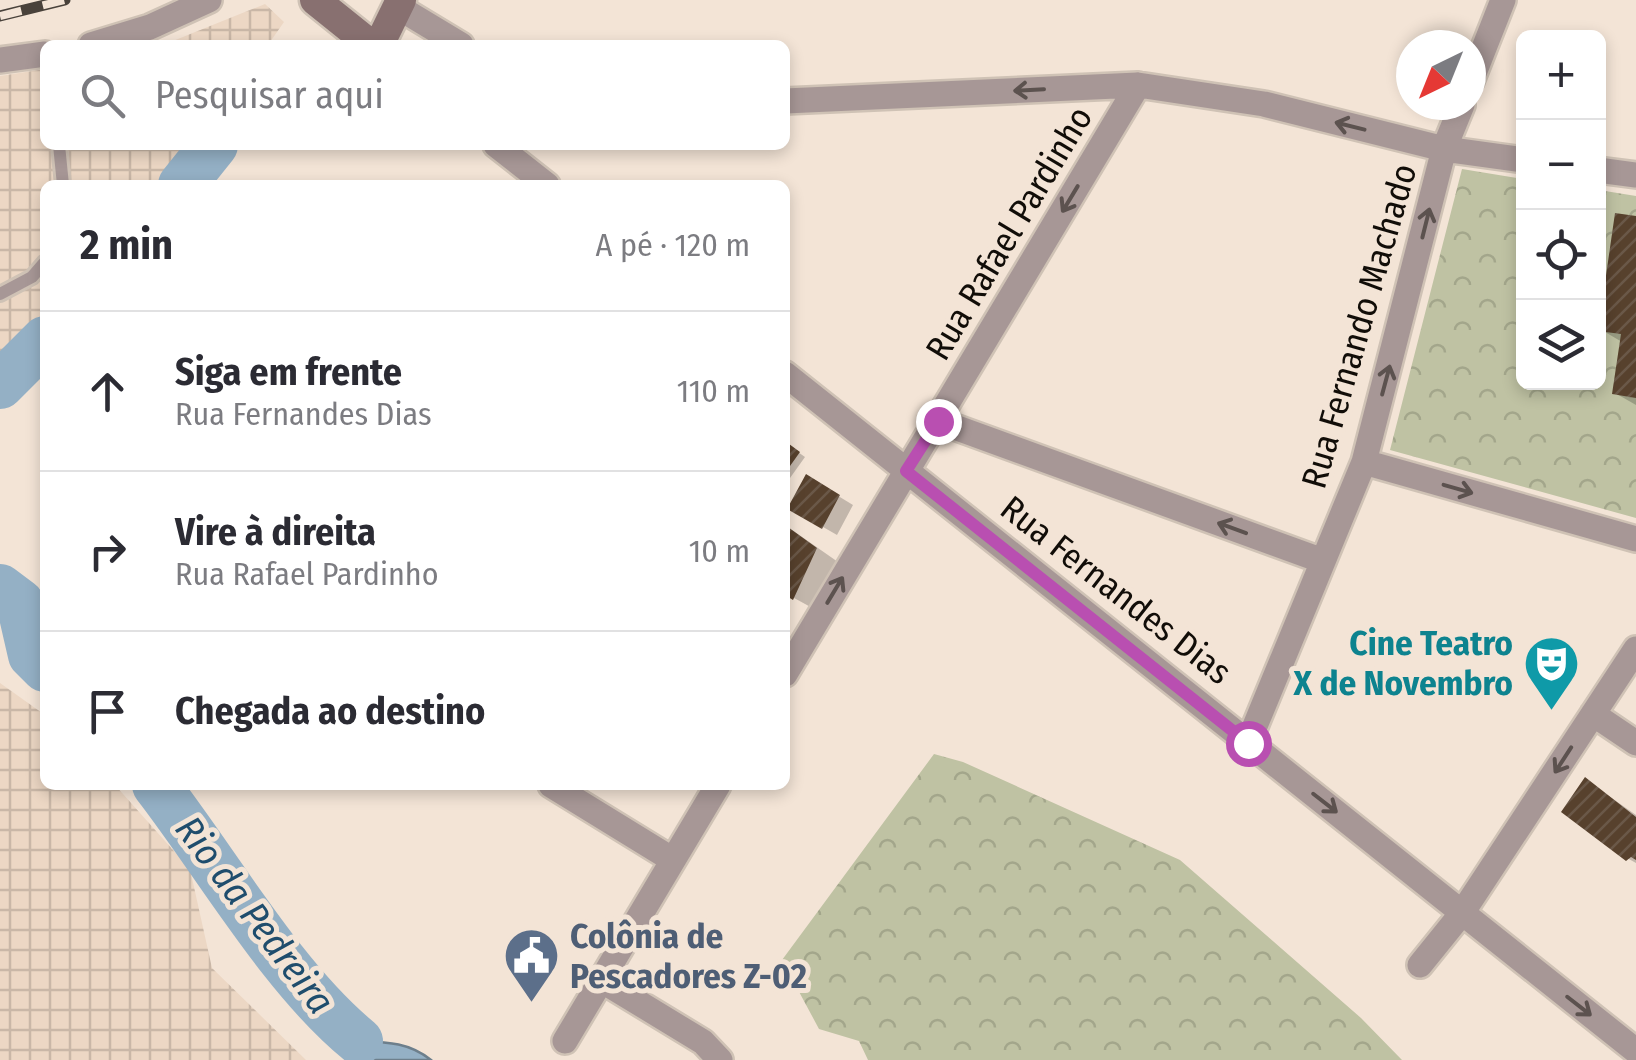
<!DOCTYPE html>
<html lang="pt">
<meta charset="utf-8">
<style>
:root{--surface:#fff;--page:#f2f2f3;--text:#2b2b33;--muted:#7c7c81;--line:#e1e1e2}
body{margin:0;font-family:"Fira Sans Condensed",sans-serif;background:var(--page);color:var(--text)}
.controls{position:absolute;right:30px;top:30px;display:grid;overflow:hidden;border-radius:15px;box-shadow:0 5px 15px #0003}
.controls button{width:90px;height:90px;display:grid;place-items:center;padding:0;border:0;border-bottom:2px solid var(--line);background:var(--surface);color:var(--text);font:50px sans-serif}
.compass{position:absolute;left:1396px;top:30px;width:90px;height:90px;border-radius:50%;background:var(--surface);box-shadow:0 5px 15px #0003;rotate:223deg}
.stop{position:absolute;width:30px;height:30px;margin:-22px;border:8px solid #b94fb1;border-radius:50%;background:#fff}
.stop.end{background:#b94fb1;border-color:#fff;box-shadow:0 2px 10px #0008}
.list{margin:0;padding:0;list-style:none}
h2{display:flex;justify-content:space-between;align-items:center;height:130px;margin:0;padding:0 40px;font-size:42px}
h2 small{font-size:32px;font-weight:400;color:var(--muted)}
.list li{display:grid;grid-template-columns:65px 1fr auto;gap:30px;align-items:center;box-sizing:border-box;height:160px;padding:0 40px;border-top:2px solid var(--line)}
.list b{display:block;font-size:38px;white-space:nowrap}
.list p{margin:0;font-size:32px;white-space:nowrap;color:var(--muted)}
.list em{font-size:32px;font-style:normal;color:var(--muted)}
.icon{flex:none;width:55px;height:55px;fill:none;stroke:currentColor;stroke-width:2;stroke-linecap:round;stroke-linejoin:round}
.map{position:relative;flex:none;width:1636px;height:1060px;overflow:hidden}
.search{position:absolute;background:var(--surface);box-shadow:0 5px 15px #0003;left:40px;top:40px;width:750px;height:110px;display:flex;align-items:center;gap:25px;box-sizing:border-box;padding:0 35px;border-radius:15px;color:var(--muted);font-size:38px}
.panel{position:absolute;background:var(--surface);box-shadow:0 5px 15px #0003;left:40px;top:180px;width:750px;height:610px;border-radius:15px}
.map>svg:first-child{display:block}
.industrial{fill:url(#industrial-grid)}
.park{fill:url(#park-crowns)}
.water{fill:#94b0c5;stroke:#6d7f8c;stroke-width:2.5}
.shadow{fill:#0003}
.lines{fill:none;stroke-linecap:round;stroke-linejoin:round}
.river{stroke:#94b0c5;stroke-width:48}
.building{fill:url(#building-hatch)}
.lane-casing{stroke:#cfc2b5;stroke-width:18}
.street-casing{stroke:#cfc2b5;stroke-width:30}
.secondary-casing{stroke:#cfc2b5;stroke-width:35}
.lane{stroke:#a79796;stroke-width:12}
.street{stroke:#a79796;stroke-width:25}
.secondary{stroke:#887070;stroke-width:30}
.rail-casing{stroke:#49423b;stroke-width:11}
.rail{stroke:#f3e4d6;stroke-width:8;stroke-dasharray:22;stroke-linecap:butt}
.oneway{stroke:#5c524f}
.route{stroke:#b94fb1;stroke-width:12}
.labels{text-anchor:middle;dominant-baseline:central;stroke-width:10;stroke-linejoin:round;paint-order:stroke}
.street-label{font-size:35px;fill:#110d08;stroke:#f3e4d6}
.culture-label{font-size:35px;font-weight:bold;fill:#0d838f;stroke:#f3e4d6;text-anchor:end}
.service-label{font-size:35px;font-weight:bold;fill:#4e5e75;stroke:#f3e4d6;text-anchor:start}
.water-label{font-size:38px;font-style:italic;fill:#1f4d6d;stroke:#f3e4d6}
</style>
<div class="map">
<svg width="1636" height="1060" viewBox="0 0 1636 1060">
<defs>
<pattern id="industrial-grid" width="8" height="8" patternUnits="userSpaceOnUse" patternTransform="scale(2.5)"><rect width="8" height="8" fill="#ecd7c4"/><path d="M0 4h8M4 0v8" fill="none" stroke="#c9b7a7"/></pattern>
<pattern id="park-crowns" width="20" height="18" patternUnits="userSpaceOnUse" patternTransform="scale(2.5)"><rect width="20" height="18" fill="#bfc2a3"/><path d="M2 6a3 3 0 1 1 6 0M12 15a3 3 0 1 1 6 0" fill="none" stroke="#a3a68b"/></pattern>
<pattern id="building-hatch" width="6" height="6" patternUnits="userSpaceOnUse" patternTransform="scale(2.5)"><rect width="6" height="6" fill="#57412d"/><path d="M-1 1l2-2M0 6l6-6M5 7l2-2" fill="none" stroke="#6a5848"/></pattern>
</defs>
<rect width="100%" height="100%" fill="#f3e4d6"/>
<!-- industrial -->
<path class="industrial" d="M265,4L284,22L268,45H163Z
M45,69V145H198L168,185H45V312L0,356V76Z
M0,683L45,715V785H115L190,869L212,968L306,1060H0Z"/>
<!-- park -->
<path class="park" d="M1462,169L1523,179L1524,382H1598L1599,190L1636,196V518L1390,450Z
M934,754L963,762L1180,860L1361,1018L1402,1060H868L859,1041L819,1029L782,960Z"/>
<!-- water -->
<path class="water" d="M359,1041C386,1042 409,1042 431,1060H354L352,1052Z"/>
<!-- shadow -->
<path class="shadow" d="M1636,219V405L1615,393L1622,342L1600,329Z
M785,443L805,457L785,485Z
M807,477L853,505L837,535L790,508Z
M785,525L838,562L816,610L785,593Z
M1586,780L1636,815V863L1627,858Z"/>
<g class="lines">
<!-- river -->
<path class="river" d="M182,185L214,145
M0,385L45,340
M0,588L20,603L32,655L45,668
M156,785C218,865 282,978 359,1041"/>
</g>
<!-- building -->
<path class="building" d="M1615,213L1636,216V398L1612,394L1621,334L1598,331Z
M785,441L800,452L785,473Z
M806,474L840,495L822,529L787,509Z
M785,525L817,548L793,600L785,595Z
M1585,777L1636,817V860L1631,857L1626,861L1561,812Z"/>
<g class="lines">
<defs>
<path id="lane" d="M59,145L63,185
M0,294L32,277L45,262"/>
<path id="street" d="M398,7L461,45
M91,45L150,27L209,0
M0,60L45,54
M1471,81L1503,0
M785,101L1138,85L1264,104L1444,149L1524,160
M496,145L547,185
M1598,170L1636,175
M785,374L1636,1051
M938,421L1323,561
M1364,462L1636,539
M785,674L1138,85
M1593,714L1636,743
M1248,743L1364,462L1444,149L1462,105
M551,785L673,860
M1420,965L1462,913L1636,649
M601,980L703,1042L720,1060
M565,1041L718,785"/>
<path id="secondary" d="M315,0L371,45
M379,45L401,0"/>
</defs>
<!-- lane casing -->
<use href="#lane" class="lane-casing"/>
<!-- street casing -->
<use href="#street" class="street-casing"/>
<!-- secondary casing -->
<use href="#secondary" class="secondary-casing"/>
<!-- lane -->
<use href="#lane" class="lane"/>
<!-- street -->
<use href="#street" class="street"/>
<!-- secondary -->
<use href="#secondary" class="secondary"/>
<defs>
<path id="rail" d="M0,16L65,0"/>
</defs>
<!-- rail casing -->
<use href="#rail" class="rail-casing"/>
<!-- rail -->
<use href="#rail" class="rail"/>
</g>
<!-- one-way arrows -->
<defs><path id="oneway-shaft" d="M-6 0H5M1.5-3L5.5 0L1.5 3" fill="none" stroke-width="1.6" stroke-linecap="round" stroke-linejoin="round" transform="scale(2.5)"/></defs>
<g class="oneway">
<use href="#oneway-shaft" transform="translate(1029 90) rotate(177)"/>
<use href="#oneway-shaft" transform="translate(1350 126) rotate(-166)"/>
<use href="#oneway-shaft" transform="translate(1070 199) rotate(121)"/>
<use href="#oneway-shaft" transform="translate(1426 223) rotate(-76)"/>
<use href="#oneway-shaft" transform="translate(1386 380) rotate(-75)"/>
<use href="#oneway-shaft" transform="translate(1458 489) rotate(16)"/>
<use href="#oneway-shaft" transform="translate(1232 528) rotate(-160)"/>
<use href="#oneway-shaft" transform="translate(835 590) rotate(-59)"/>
<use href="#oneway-shaft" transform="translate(1563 760) rotate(123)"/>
<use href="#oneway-shaft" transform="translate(1325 803) rotate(38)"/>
<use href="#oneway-shaft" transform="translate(1579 1006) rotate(38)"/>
</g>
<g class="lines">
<!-- route -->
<path class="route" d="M938,421L906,471L1248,743"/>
</g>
<!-- icons -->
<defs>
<symbol id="theatre-pin" viewBox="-11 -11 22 30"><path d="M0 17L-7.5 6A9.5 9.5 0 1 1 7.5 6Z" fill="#0f9aa8" stroke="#f3e4d6"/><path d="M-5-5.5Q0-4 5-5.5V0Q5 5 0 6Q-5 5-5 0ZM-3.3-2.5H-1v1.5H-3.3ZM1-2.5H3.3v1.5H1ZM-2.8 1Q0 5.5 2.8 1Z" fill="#fff"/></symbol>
<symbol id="civic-pin" viewBox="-11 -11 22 30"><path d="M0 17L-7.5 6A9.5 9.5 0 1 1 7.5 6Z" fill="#5c6f8a" stroke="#f3e4d6"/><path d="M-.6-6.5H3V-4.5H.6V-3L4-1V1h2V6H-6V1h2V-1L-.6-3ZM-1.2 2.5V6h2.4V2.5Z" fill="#fff"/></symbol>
</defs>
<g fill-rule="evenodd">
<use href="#theatre-pin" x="1520" y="632" width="63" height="86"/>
<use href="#civic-pin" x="500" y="924" width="63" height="86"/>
</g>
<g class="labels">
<!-- street labels -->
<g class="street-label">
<text transform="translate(1009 233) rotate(-59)">Rua Rafael Pardinho</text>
<text transform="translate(1359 326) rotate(-74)">Rua Fernando Machado</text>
<text transform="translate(1116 590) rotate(38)">Rua Fernandes Dias</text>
</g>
<!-- culture labels -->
<g class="culture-label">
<text x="1513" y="643">Cine Teatro<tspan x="1513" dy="40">X de Novembro</tspan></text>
</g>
<!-- service labels -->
<g class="service-label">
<text x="570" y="936">Colônia de<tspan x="570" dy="40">Pescadores Z-02</tspan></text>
</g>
<!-- water labels -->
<g class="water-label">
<text transform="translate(255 915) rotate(53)">Rio da Pedreira</text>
</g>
</g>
</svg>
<div class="controls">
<button>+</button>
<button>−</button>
<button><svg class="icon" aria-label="locate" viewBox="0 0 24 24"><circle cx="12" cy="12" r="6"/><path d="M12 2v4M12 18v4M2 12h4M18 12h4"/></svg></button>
<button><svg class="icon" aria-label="layers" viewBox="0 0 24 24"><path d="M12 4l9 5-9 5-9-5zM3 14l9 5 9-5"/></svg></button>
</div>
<svg class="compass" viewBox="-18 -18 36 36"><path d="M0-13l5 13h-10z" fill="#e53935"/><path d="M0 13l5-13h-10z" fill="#7c7c81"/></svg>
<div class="stop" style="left:1248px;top:743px"></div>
<div class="stop end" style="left:938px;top:421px"></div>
<div class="search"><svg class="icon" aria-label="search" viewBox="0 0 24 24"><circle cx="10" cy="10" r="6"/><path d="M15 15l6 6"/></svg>Pesquisar aqui</div>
<section class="panel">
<h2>2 min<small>A pé · 120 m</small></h2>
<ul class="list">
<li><svg class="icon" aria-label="ahead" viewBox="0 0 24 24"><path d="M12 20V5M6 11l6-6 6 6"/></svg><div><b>Siga em frente</b><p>Rua Fernandes Dias</p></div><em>110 m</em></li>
<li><svg class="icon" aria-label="right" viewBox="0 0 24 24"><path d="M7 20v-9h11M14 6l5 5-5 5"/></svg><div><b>Vire à direita</b><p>Rua Rafael Pardinho</p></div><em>10 m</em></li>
<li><svg class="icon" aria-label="arrive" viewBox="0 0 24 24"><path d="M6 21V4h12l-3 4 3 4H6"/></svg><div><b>Chegada ao destino</b></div></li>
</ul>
</section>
</div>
